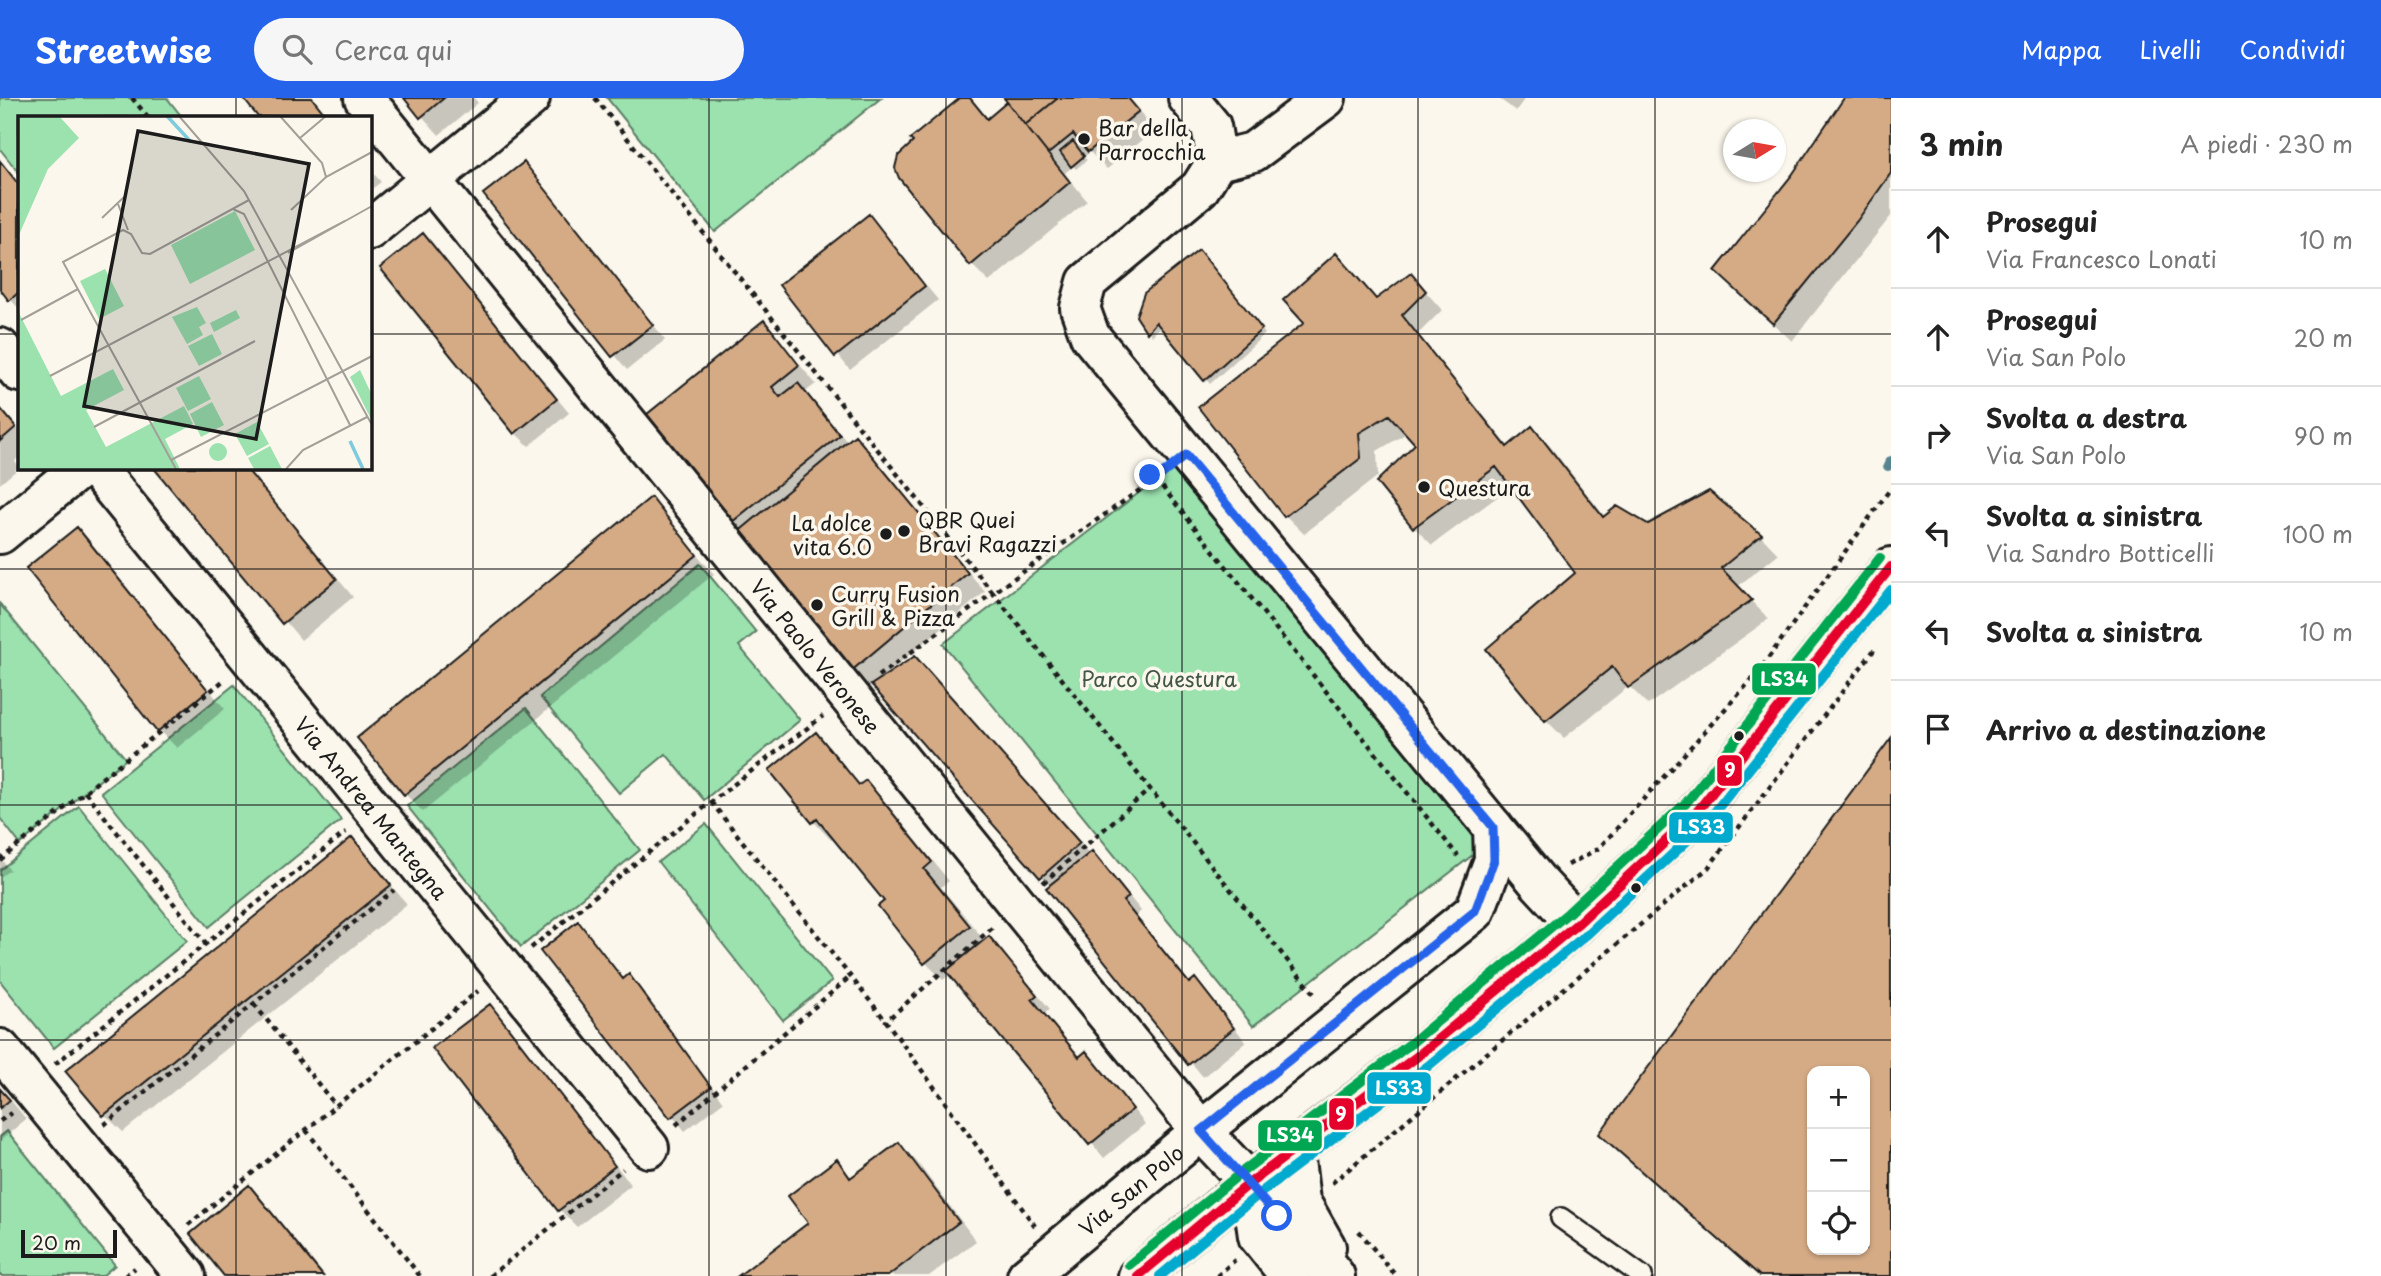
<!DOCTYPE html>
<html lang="it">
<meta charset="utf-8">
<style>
:root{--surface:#fff;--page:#f6f6f6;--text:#222;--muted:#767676;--line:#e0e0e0;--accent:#2563eb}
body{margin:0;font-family:"Playpen Sans",sans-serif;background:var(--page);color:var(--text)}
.controls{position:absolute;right:21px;bottom:21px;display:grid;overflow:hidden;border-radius:14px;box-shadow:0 2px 5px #0004}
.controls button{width:63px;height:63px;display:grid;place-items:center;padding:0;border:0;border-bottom:2px solid var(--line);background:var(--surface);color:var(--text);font:35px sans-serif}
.compass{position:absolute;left:1723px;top:21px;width:63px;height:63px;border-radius:50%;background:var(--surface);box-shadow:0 2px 5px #0004;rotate:79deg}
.scale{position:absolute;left:21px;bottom:18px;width:96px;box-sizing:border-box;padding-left:7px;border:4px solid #1c1c1c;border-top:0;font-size:19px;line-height:24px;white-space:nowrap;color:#1c1c1c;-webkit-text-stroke:5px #fbf7ec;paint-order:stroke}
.stop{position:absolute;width:21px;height:21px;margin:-16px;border:5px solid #2563eb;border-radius:50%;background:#fff}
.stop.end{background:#2563eb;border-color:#fff;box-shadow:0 2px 7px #0008}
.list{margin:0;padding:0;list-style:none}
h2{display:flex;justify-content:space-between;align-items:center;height:91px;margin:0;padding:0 28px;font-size:30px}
h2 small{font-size:23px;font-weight:400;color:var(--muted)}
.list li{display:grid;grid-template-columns:46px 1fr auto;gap:21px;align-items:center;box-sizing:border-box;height:98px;padding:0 28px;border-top:2px solid var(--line)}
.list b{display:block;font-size:26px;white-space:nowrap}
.list p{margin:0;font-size:23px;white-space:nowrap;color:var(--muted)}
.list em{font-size:23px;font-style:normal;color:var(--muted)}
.icon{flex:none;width:38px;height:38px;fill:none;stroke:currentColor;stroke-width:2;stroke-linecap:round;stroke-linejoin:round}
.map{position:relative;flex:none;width:1891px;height:1178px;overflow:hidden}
header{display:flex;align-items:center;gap:42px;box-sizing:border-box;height:98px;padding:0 35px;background:var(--accent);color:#fff}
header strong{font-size:33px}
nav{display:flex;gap:38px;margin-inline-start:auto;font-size:24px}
.search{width:490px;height:63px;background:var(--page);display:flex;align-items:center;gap:18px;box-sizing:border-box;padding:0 24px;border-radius:38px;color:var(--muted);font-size:26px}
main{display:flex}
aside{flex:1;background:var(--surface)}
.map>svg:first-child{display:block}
.green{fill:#9be2af;stroke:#5c7f66;stroke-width:2}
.shadow{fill:#0003;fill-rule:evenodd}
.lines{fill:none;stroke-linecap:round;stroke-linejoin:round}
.stream{stroke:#578590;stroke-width:10}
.building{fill:#d5ab86;stroke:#1c1c1c;stroke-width:2;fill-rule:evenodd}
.service-casing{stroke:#1c1c1c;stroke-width:24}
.minor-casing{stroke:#1c1c1c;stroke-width:44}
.tertiary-casing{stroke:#1c1c1c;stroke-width:44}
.secondary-casing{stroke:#1c1c1c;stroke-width:44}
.path{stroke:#1c1c1c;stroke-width:4.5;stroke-dasharray:5 5;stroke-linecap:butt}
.service{stroke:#fbf7ec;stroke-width:19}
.minor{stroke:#fbf7ec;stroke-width:38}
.tertiary{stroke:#fbf7ec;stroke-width:38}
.secondary{stroke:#fbf7ec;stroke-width:38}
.bus-1-casing{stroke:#fbf7ec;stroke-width:16}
.bus-2-casing{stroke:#fbf7ec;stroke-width:16}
.bus-3-casing{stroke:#fbf7ec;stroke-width:16}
.bus-1{stroke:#e4002b;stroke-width:10}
.bus-2{stroke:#00a9ce;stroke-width:10}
.bus-3{stroke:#00a651;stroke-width:10}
.route{stroke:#2563eb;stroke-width:9}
.grid{fill:none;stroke:#1c1c1c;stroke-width:2;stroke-opacity:0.55}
.poi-dot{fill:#1c1c1c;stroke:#fbf7ec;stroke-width:2.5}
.labels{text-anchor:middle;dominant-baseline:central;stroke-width:7;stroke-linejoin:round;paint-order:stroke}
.poi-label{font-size:21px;fill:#1c1c1c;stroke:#fbf7ec;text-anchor:start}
.street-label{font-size:21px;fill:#1c1c1c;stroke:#fbf7ec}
.park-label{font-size:21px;fill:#425748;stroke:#fbf7ec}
.inset-river{fill:none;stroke:#7fcbde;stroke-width:3.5}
.inset-road{fill:none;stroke:#a29f99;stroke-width:2}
.view{fill:#1c1c1c;fill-opacity:0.15;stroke:#1c1c1c;stroke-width:3.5}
.inset-edge{fill:none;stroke:#1c1c1c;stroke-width:3.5}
.line-badge{stroke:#fbf7ec;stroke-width:2.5}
.badge-label{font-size:19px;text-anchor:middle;font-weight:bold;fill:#fff}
</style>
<header>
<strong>Streetwise</strong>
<div class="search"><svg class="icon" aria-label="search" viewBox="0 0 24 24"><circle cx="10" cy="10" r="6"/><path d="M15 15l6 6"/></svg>Cerca qui</div>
<nav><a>Mappa</a><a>Livelli</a><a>Condividi</a></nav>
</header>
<main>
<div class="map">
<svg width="1891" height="1178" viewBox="0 0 1891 1178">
<rect width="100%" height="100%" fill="#fbf7ec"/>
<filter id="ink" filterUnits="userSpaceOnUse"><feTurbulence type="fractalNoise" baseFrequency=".0143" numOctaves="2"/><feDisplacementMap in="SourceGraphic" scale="14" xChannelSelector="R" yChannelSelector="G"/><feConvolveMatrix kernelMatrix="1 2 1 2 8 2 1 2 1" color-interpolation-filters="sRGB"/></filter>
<g filter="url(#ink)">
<!-- green -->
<path class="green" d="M0,0H167L182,19H19V75L0,51Z
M607,0H881L715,134Z
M1175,367L1483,749L1253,928L943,546Z
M700,466L756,534L739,548L800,622L704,702L666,656L619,695L540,599Z
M0,506L126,661L20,746L0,720Z
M234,587L341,722L209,829L101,694Z
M526,610L640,752L521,849L407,708Z
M79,708L187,843L54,950L0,883V772Z
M706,726L832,883L783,922L658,764Z
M7,1033L115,1167L102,1178H0V1039Z"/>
<!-- shadow -->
<path class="shadow" d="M245,0H313L329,19H261Z
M406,0H474L478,5L439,37Z
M963,0H968L989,21L1014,10L1006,0H1129L1155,32L1107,71L1090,54L1084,59L1087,62L1076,71L1073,68L1065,75L1087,103L989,184L971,166Z
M1498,0H1525L1516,13Z
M1844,0H1891V118L1792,243L1735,191L1794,78Z
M0,61L19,85V211L0,189Z
M524,66L665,242L627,272L486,96Z
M369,70L381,84L369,93Z
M869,118L938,202L850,272L781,187Z
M423,137L569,315L529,348L515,335Z
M1203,158L1265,236L1210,286L1161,227L1152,238L1138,218Z
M1411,177L1442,212L1418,236L1510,350L1532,330L1550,348L1605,419L1648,428L1761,438L1778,456L1737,489L1769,521L1648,607L1629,588L1564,640L1546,622L1577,475L1512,388L1432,447L1414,429L1417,346L1407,335L1377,353L1378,378L1304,436L1286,418L1200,309L1377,202Z
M763,224L816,286L805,294L848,345L855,340L872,358L985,494L885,577L929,574L1090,757L1092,755L1106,769L1141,813L1136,818L1191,886L1195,883L1208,896L1246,944L1203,979L1051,788L873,587L869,590L851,573L648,317Z
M0,312L19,332V359L15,363L20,369L0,386Z
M155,369H246L353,499L301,542Z
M650,402L714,476L423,714L405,696Z
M77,431L225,611L177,650L159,632Z
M815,636L861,688L866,684L884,702L949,783L941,789L985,843L989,840L1002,854L1050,911L1044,916L1080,960L1085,955L1099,969L1145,1026L1104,1060L951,876L943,882L925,864L886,804L834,740L831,742L814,724L771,672Z
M1891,643V1178H1758L1615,1049ZM1812,973H1865V1152H1812Z
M352,741L407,806L123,1034L105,1017Z
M0,760L10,772L0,779Z
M578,825L625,882L629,879L642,892L723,1004L685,1033L542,853Z
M489,908L507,926L631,1087L577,1129L559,1111Z
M0,989L26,1021L0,1043Z
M899,1046L917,1064L976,1143L929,1178H741L811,1125L836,1064L853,1080Z
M249,1090L267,1108L325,1178H226Z"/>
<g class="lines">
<!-- stream -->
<path class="stream" d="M1888,368L1891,363"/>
</g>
<!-- building -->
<path class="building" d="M243,0H312L327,19H258Z
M404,0H444L420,20Z
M960,0H970L987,21L1007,4L1070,84L970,168L899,80L895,70L898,58L913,44L910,41Z
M1004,0H1058L1025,27Z
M1058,0H1128L1139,13L1088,54L1073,36L1048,56L1025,27Z
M1844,0H1891V75L1857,123L1773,226L1715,173L1792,77Z
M1073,43L1084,58L1071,69L1060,54Z
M0,63L19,87V194L9,203L0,191Z
M524,64L653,227L612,259L483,96Z
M869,116L925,188L835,259L779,187Z
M423,135L557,301L514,336L380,170Z
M1199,152L1262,231L1204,283L1156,224L1147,235L1136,218L1144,195Z
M1336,155L1376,201L1411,175L1426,193L1402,217L1507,349L1532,328L1603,419L1617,408L1648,426L1709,393L1762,437L1721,470L1752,502L1628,590L1612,569L1545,623L1486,551L1575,475L1496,369L1413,430L1376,384L1415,346L1389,317L1359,335L1361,360L1284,419L1198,309L1304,225L1283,202Z
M764,222L799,267L772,289L780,299L798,285L840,337L732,424L646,317Z
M0,310L16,329L0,343Z
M855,337L968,475L850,574L736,436Z
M153,369H245L337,481L282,526Z
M651,399L697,457L404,697L357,640Z
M77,429L208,592L157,634L26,470Z
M915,558L1080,745L1040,780L871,587Z
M816,634L859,687L866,682L932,764L924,771L970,828L924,866L878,808L884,803L817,721L812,725L769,672Z
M1891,640V1178H1760L1599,1036ZM1812,973H1865V1152H1812Z
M352,739L391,787L103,1018L65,973Z
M1092,753L1129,799L1123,803L1189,885L1195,880L1234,930L1188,967L1046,790Z
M578,823L623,881L629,876L711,989L670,1020L540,853Z
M989,838L1037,897L1032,901L1079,959L1086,953L1133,1011L1089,1047L946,873Z
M490,906L615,1068L558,1113L432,950Z
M0,991L10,1002L0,1010Z
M899,1044L959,1124L888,1178H738L808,1125L788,1098L837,1061L850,1080Z
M249,1087L323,1178H224L190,1136Z"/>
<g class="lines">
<defs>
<path id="service" d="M1561,1120L1642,1178"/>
<g id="minor">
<path id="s1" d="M364,0L1201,1033L1250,1085"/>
<path d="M1188,0L1211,28L1217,63L1200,90L1087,184L1080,210L1090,238L1538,784L1577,826"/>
<path d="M1217,63L1253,54L1326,0"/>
<path d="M369,132L530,0"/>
<path d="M0,250L19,274"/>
<path id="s2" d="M95,369L649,1050"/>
<path d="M0,436L82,369"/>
<path d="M0,951L186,1178"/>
<path id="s3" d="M1027,1178L1201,1033L1475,813L1494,762L1493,729"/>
</g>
<path id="tertiary" d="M1294,1054L1300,1103L1326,1149
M1250,1085L1314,1160L1327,1168L1335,1178
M1251,1088L1258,1138L1290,1178"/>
<path id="secondary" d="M1138,1178L1250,1085L1419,957L1577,826L1696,715L1891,469"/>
</defs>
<!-- service casing -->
<use href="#service" class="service-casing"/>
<!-- minor casing -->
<use href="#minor" class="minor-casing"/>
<!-- tertiary casing -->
<use href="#tertiary" class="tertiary-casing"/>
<!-- secondary casing -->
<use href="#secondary" class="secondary-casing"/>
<!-- path -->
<path class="path" d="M132,0L148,19
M595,0L993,495L1154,382L1150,377
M1156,381L1458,758
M878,578L993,495L1315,897
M85,694L206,846
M711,704L886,923
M0,762L223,583
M1568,767L1599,750L1756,577L1891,390
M1043,785L1150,691
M992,830L886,923L1035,1128
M531,850L711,704L823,618
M254,906L336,1008
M55,966L346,734
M0,1023L11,1015
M104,1027L394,792
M676,1027L851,878
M306,1032L420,1178
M1332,1085L1708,770L1874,552
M188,1127L478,893
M1359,1133L1396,1178
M125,1178L135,1170
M490,1178L623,1071
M1217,1178L1235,1162"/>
<!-- service -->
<use href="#service" class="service"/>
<!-- minor -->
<use href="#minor" class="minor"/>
<!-- tertiary -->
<use href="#tertiary" class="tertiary"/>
<!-- secondary -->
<use href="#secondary" class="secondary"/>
<defs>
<path id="bus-1" d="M1138,1178L1250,1085L1419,957L1577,826L1696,715L1891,469"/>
<path id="bus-2" d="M1160,1178L1259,1096L1428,968L1586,837L1706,725L1891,492"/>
<path id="bus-3" d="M1129,1167L1242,1074L1410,946L1568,815L1686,705L1880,460"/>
</defs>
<!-- bus-1 casing -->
<use href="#bus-1" class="bus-1-casing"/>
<!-- bus-2 casing -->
<use href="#bus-2" class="bus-2-casing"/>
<!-- bus-3 casing -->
<use href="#bus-3" class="bus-3-casing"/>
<!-- bus-1 -->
<use href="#bus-1" class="bus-1"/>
<!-- bus-2 -->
<use href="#bus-2" class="bus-2"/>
<!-- bus-3 -->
<use href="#bus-3" class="bus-3"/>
</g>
</g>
<g class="lines" filter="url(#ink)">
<!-- route -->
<path class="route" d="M1150,377L1154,383L1186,357L1493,729L1494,762L1475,813L1201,1033L1277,1118"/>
</g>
<!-- grid -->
<path class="grid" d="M236,0V19M473,0V1178M709,0V1178M946,0V1178M1182,0V1178M1418,0V1178M1655,0V1178M0,236H19M369,236H1891M236,369V1178M0,471H1891M0,707H1891M0,942H1891"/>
<!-- markers -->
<g class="poi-dot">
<circle cx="1084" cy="41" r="7"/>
<circle cx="1424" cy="389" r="7"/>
<circle cx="904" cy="433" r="7"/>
<circle cx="886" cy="436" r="7"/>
<circle cx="817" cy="507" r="7"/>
<circle cx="1739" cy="638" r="6"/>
<circle cx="1636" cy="790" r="6"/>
</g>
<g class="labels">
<!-- poi labels -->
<g class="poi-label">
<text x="1098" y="29">Bar della<tspan x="1098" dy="24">Parrocchia</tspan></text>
<text x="1438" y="389">Questura</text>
<text x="918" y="421">QBR Quei<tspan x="918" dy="24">Bravi Ragazzi</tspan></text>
<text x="872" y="424" text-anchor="end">La dolce<tspan x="872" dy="24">vita 6.0</tspan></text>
<text x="831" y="495">Curry Fusion<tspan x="831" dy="24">Grill &amp; Pizza</tspan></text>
</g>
<!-- street labels -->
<g class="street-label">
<text stroke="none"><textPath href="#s1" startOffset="718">Via Paolo Veronese</textPath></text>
<text stroke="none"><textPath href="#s2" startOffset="439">Via Andrea Mantegna</textPath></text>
<text stroke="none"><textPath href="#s3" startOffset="135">Via San Polo</textPath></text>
</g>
<!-- park labels -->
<g class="park-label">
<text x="1159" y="580">Parco Questura</text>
</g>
</g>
<!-- overview -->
<g transform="translate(18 18)">
<rect width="354" height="354" fill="#fbf7ec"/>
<path d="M0,0H41L61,22L30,53L0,121ZM217,95L237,134L172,168L153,129ZM87,153L106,190L81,203L62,165ZM179,191L188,207L181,211L185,219L169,228L154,201ZM218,194L222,202L196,216L192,207ZM0,195L43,280L95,253L106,274L68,294L88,331L166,290L175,308L147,323L162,353H0ZM194,218L204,238L181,250L170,230ZM342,254L353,277V303L332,261ZM181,260L193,283L170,295L158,272ZM194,286L206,309L183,321L172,298ZM239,306L251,328L229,340L217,318ZM191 336a9 9 0 1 1 18 0a9 9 0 1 1-18 0ZM252,330L264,353H236L230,342Z" fill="#9be2af"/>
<path class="inset-river" d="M149,0L173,26M332,325L345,353"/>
<path class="inset-road" d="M161,0L226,75L354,309M262,0L304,47L308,61M282,22L308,0M100,88L110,114M215,93L226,98L332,309M273,94L308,61L354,36M84,102L106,81M270,137L354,90M3,204L60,173M32,260L327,105M76,311L237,225M153,344L354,240M158,353L45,146L105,114L113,118L124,137L132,138L231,84M268,353L285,334L349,301"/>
<path class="view" d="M120,15L291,48L238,323L66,290Z"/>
<rect width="354" height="354" class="inset-edge"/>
</g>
<g class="line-badge">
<rect x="1751" y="564" width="66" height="34" rx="7" fill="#00a651"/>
<rect x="1716" y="656" width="27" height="33" rx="7" fill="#e4002b"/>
<rect x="1668" y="713" width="66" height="33" rx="7" fill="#00a9ce"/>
<rect x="1366" y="973" width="66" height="34" rx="7" fill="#00a9ce"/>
<rect x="1328" y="999" width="27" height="34" rx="7" fill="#e4002b"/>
<rect x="1257" y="1021" width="66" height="33" rx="7" fill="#00a651"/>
</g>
<g class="badge-label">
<text x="1784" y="588">LS34</text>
<text x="1730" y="679">9</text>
<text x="1701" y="736">LS33</text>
<text x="1399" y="997">LS33</text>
<text x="1341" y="1023">9</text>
<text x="1290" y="1044">LS34</text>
</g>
</svg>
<div class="controls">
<button>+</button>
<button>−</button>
<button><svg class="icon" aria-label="locate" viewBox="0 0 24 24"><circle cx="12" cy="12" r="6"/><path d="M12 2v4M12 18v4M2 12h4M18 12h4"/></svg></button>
</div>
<svg class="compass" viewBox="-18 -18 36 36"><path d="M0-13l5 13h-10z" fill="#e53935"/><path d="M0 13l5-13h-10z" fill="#767676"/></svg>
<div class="scale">20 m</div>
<div class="stop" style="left:1277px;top:1118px"></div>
<div class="stop end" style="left:1150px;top:377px"></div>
</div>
<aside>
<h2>3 min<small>A piedi · 230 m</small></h2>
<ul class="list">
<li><svg class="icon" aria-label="ahead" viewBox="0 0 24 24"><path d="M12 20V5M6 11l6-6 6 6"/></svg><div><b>Prosegui</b><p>Via Francesco Lonati</p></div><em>10 m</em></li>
<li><svg class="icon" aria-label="ahead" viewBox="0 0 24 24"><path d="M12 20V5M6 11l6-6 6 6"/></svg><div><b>Prosegui</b><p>Via San Polo</p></div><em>20 m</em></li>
<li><svg class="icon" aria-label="right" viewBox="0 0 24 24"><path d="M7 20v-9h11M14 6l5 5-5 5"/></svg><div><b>Svolta a destra</b><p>Via San Polo</p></div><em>90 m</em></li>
<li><svg class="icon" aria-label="left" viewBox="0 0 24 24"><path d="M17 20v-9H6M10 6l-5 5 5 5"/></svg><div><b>Svolta a sinistra</b><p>Via Sandro Botticelli</p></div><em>100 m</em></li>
<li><svg class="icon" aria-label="left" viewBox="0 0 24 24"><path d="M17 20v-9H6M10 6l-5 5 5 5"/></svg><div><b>Svolta a sinistra</b></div><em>10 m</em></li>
<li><svg class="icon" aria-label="arrive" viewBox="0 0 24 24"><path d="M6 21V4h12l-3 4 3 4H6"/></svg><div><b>Arrivo a destinazione</b></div></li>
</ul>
</aside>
</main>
